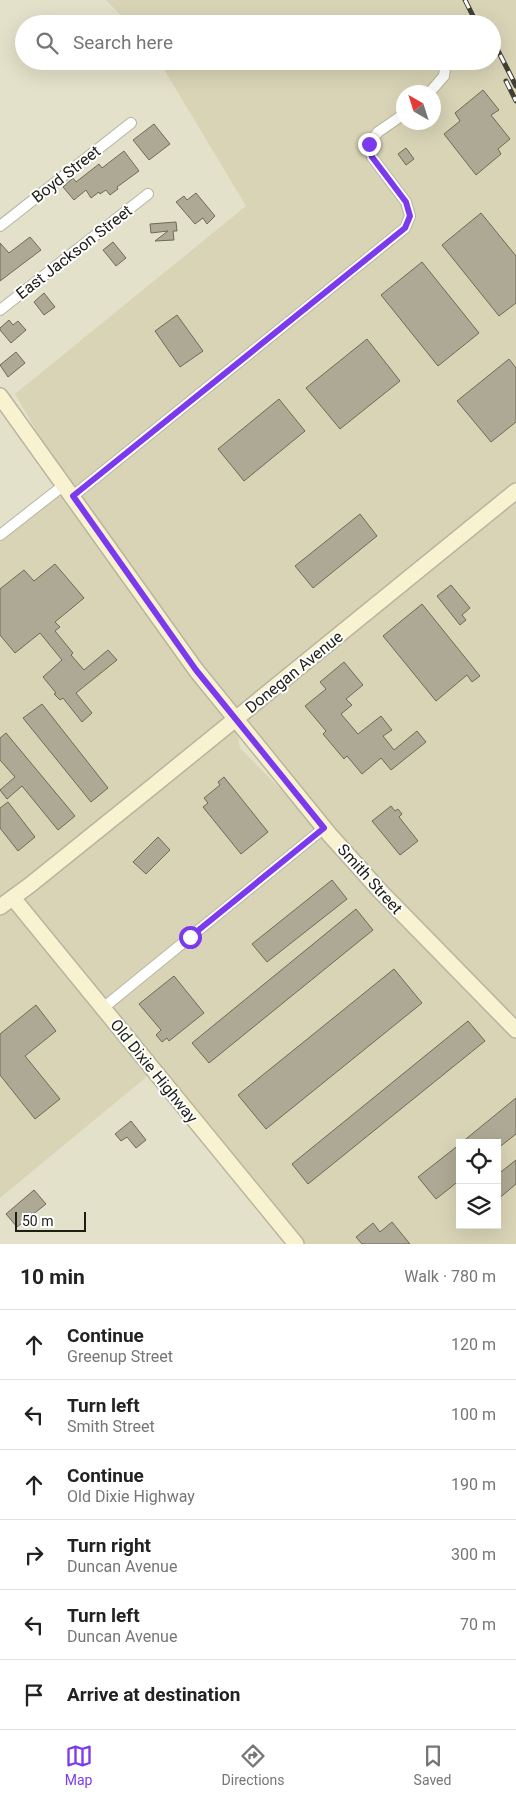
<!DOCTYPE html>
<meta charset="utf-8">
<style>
:root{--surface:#fff;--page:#f6f6f6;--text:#222;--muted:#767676;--line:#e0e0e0;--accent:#7c3aed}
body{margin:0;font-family:Roboto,sans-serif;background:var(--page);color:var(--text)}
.controls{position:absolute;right:15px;bottom:15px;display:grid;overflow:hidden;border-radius:0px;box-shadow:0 5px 20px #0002}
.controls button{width:45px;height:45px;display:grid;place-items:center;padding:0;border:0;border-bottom:1px solid var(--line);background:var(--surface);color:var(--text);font:25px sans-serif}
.compass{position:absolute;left:396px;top:85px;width:45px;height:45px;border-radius:50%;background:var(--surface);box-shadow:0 5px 20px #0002;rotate:321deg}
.scale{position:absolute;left:15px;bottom:12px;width:71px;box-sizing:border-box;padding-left:5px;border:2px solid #1f1e16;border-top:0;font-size:14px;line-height:18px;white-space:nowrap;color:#1f1e16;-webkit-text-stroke:4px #fff;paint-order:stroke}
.stop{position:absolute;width:15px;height:15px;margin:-11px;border:4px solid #7c3aed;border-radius:50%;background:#fff}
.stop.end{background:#7c3aed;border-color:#fff;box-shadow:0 1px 5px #0008}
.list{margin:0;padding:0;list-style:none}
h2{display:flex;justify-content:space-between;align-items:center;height:65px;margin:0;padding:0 20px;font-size:21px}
h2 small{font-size:16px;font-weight:400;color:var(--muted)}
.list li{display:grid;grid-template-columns:32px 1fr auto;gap:15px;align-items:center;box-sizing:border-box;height:70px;padding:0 20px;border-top:1px solid var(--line)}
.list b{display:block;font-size:19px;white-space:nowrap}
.list p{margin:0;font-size:16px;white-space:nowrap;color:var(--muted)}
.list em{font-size:16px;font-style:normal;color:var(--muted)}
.icon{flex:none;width:28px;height:28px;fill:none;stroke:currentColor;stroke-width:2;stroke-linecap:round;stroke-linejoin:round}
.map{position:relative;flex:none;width:516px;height:1244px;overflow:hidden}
.search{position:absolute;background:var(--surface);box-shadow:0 5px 20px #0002;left:15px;right:15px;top:15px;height:55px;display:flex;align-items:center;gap:12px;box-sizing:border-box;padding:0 18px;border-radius:28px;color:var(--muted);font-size:19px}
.sheet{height:485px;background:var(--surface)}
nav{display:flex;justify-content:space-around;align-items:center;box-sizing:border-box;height:70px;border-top:1px solid var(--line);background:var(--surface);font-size:14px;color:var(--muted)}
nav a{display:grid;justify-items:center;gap:2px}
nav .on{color:var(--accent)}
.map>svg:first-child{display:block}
.built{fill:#d9d4b6;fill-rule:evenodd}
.building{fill:#ada994;stroke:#6d6a56}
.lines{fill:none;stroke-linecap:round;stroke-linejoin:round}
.street-casing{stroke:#b8b59f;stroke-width:12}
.secondary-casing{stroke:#b8b59f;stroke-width:18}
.street{stroke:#fff;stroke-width:10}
.secondary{stroke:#f8f2d1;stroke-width:15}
.rail-casing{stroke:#413f35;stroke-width:5}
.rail{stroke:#fff;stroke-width:3;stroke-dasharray:9;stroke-linecap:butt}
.route{stroke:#7c3aed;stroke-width:6}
.labels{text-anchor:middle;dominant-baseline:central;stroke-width:4;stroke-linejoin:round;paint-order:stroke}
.street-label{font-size:16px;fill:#1f1e16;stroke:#fff}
</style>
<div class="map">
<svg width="516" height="1244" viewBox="0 0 516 1244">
<rect width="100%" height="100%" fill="#e4e1ca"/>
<!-- built -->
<path class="built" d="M106,0H516V484L236,711L200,667L80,498L408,232L415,218L411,201L376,155L374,145L381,136L403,120L404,122H434V97L448,80L451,61H492V24H129Z
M159,61H440L439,74L422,92H404L403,107L374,128L364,140V144L368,160L401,204L405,215L400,224L73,489L55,463L15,394L246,206Z
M63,492L236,726L240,748L317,826L103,1001L20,899L0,900V542Z
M516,498V1022L384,889L243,720Z
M324,835L516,1037V1244H305L110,1009ZM460,1143H497V1225H460Z
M13,905L150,1074L0,1198V914Z"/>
<!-- building -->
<path class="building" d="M483,90L499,110L491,115L510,139L498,149L501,154L476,175L444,134L460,121L455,113Z
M154,124L170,144L149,160L133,140Z
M406,148L414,159L406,165L398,154Z
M124,151L139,171L117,187L118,189L110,195L106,190L100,194L99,192L91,198L86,190L74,200L63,187L73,178L76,182L99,164L102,168Z
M196,193L215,216L207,224L203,218L195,224L176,202L184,196L187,200Z
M481,213L516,256V303L499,316L442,245Z
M176,222L177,231H173L174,240L155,241L168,231L151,233L150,224Z
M30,237L41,250L0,281V243L9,253Z
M113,242L126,258L116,266L103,250Z
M422,262L479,333L438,366L381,295Z
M44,293L55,307L44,315L34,302Z
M177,315L203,351L180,367L155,331Z
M9,320L13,325L18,321L26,330L11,343L0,330V328Z
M367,339L400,381L340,429L306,388Z
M16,352L25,363L8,377L0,365Z
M509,359L516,368V422L491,442L457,401Z
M279,399L305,431L244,481L218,449Z
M360,514L377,536L313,588L295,566Z
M55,564L84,598L55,622L60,627L55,631L73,653L71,655L84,670L108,650L117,660L76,693L92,713L82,722L63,698L60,700L54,694L56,693L43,677L62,660L40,633L15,653L0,635V589L24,570L34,581Z
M451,585L470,608L462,615L466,620L460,625L437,596Z
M422,604L480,676L472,682L467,675L436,701L383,636Z
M344,662L363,685L346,699L352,705L341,714L358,734L381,716L392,730L383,736L394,750L417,731L426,742L391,770L381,758L362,774L347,756L344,759L323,734L326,731L305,706L326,689L320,682Z
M42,704L108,788L91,802L23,718Z
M6,733L75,816L58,830L22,786L7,799L0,790L15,777L0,760V738Z
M224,777L268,832L241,854L203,807L208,803L204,798L220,785L218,782Z
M8,802L35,837L18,851L0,828V808Z
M391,806L395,811L398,809L402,814L399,817L418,841L400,855L372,821Z
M158,837L170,850L146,874L133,862Z
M332,880L347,899L267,962L252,944Z
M356,909L373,930L209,1063L192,1043Z
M394,969L422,1003L266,1129L238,1095Z
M174,976L204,1013L169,1041L167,1038L162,1042L156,1035L161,1030L139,1004Z
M36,1005L56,1031L25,1056L60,1099L35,1119L0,1075V1034Z
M468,1021L485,1041L308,1184L292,1164Z
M516,1098V1134L497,1149V1143H461Z
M131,1121L146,1140L136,1148L127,1137L121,1141L115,1134Z
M460,1144V1180L436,1199L418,1177Z
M516,1160V1184L497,1200V1175Z
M34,1190L46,1204L17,1227L6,1214Z
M392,1222L410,1244H362L356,1237L373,1223L380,1232Z"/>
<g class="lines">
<defs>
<path id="street" d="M430,92L444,76L446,61
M0,226L131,123
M0,310L148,194
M73,496L405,228L410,216L406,202L372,157L369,144L378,132L404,114
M0,535L64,485
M103,1008L324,828"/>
<path id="secondary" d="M0,396L196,670L329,834L381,892L516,1030
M13,898L296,1244
M0,907L30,885L153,786L516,491"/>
</defs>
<!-- street casing -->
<use href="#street" class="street-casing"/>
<!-- secondary casing -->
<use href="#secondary" class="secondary-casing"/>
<!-- street -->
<use href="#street" class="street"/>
<!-- secondary -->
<use href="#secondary" class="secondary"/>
<defs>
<path id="rail" d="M465,0L477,24
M492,39L516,86
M506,81L516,101"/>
</defs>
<!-- rail casing -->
<use href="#rail" class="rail-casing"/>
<!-- rail -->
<use href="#rail" class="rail"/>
</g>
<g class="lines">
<!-- route -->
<path class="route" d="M190,937L324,828L196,670L73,496L405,228L410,216L406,202L372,157L369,144"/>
</g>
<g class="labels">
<!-- street labels -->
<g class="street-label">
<text transform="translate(66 174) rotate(-38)">Boyd Street</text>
<text transform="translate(74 252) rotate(-38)">East Jackson Street</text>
<text transform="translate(294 672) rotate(-39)">Donegan Avenue</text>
<text transform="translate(370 879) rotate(48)">Smith Street</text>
<text transform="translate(154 1071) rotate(51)">Old Dixie Highway</text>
</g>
</g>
</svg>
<div class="controls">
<button><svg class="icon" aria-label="locate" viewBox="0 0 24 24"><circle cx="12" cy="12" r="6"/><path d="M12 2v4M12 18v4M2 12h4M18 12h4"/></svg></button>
<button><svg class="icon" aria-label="layers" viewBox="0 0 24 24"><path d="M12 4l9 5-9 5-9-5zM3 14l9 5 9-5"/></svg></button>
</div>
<svg class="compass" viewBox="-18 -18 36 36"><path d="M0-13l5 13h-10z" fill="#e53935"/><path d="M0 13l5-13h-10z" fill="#767676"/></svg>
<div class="scale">50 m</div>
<div class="stop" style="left:190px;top:937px"></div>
<div class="stop end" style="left:369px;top:144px"></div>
<div class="search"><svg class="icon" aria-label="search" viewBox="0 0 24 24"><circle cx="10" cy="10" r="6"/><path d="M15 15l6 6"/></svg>Search here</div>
</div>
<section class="sheet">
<h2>10 min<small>Walk · 780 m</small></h2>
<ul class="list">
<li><svg class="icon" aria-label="ahead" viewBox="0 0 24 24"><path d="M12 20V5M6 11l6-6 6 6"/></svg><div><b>Continue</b><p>Greenup Street</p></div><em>120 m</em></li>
<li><svg class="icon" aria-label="left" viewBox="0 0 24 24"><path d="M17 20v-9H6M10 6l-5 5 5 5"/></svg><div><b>Turn left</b><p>Smith Street</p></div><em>100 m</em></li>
<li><svg class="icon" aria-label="ahead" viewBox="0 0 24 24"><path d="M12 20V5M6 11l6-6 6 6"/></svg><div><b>Continue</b><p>Old Dixie Highway</p></div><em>190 m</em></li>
<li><svg class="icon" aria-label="right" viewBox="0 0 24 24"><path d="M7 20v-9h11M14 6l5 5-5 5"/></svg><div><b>Turn right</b><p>Duncan Avenue</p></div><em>300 m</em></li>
<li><svg class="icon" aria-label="left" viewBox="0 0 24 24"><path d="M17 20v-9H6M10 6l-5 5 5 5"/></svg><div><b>Turn left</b><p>Duncan Avenue</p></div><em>70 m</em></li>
<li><svg class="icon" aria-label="arrive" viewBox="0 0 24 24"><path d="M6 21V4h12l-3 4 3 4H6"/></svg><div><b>Arrive at destination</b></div></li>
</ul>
</section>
<nav>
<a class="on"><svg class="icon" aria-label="map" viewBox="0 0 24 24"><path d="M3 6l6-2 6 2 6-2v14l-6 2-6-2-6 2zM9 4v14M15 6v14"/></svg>Map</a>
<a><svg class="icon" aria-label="directions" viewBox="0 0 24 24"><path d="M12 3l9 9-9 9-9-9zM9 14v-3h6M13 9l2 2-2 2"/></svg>Directions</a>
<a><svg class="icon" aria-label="saved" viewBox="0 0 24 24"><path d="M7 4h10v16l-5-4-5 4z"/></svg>Saved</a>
</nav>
